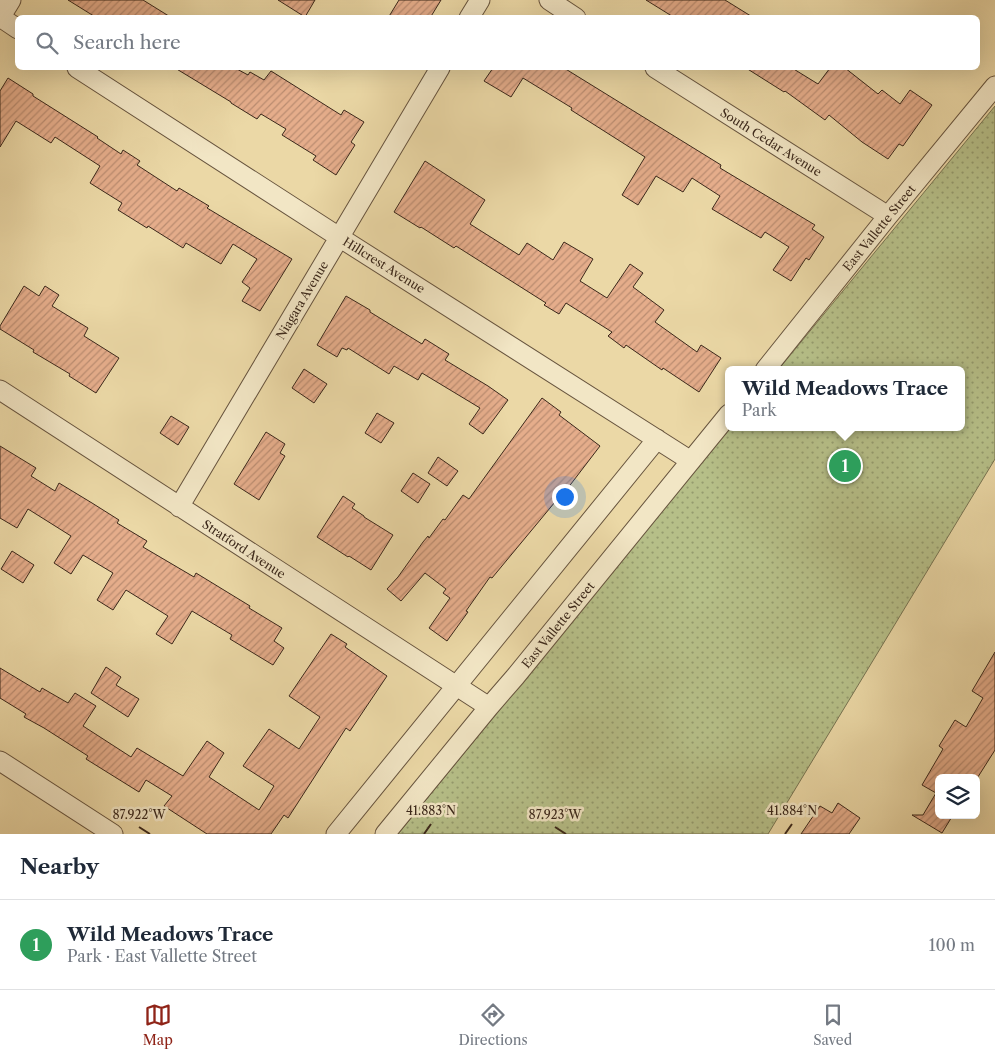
<!DOCTYPE html>
<meta charset="utf-8">
<style>
:root{--surface:#fff;--page:#f2f2f3;--text:#1f2937;--muted:#747a83;--line:#e0e1e3;--accent:#8f2418}
body{margin:0;font-family:"Libre Caslon Text",serif;background:var(--page);color:var(--text)}
.controls{position:absolute;right:15px;bottom:15px;display:grid;overflow:hidden;border-radius:8px;box-shadow:0 5px 20px #0002}
.controls button{width:45px;height:45px;display:grid;place-items:center;padding:0;border:0;border-bottom:1px solid var(--line);background:var(--surface);color:var(--text);font:25px sans-serif}
.you{position:absolute;left:564px;top:496px;width:18px;height:18px;margin:-12px;border:4px solid #fff;border-radius:50%;background:#1a73e8;box-shadow:0 0 0 8px #1a73e833}
.badge{display:grid;place-items:center;width:32px;height:32px;border-radius:50%;background:var(--accent);color:#fff;font-size:16px;font-weight:700}
.pin{position:absolute;translate:-50% -50%;border:2px solid #fff;box-shadow:0 1px 5px #0006}
.popup{position:absolute;left:725px;top:366px;width:240px;height:65px;box-sizing:border-box;display:grid;place-content:center;border-radius:8px;background:var(--surface);filter:drop-shadow(0 1px 4px #0005);font-size:16px;white-space:nowrap;color:var(--muted)}
.popup b{font-size:19px;color:var(--text)}
.popup::after{content:'';position:absolute;left:50%;top:100%;margin-left:-10px;border:10px solid transparent;border-top-color:var(--surface)}
.list{margin:0;padding:0;list-style:none}
h2{display:flex;justify-content:space-between;align-items:center;height:65px;margin:0;padding:0 20px;font-size:21px}
h2 small{font-size:16px;font-weight:400;color:var(--muted)}
.list li{display:grid;grid-template-columns:32px 1fr auto;gap:15px;align-items:center;box-sizing:border-box;height:90px;padding:0 20px;border-top:1px solid var(--line)}
.list b{display:block;font-size:19px;white-space:nowrap}
.list p{margin:0;font-size:16px;white-space:nowrap;color:var(--muted)}
.list em{font-size:16px;font-style:normal;color:var(--muted)}
.icon{flex:none;width:28px;height:28px;fill:none;stroke:currentColor;stroke-width:2;stroke-linecap:round;stroke-linejoin:round}
.map{position:relative;flex:none;width:995px;height:834px;overflow:hidden}
.search{position:absolute;background:var(--surface);box-shadow:0 5px 20px #0002;left:15px;right:15px;top:15px;height:55px;display:flex;align-items:center;gap:12px;box-sizing:border-box;padding:0 18px;border-radius:8px;color:var(--muted);font-size:19px}
.sheet{height:155px;background:var(--surface)}
nav{display:flex;justify-content:space-around;align-items:center;box-sizing:border-box;height:70px;border-top:1px solid var(--line);background:var(--surface);font-size:14px;color:var(--muted)}
nav a{display:grid;justify-items:center;gap:2px}
nav .on{color:var(--accent)}
.map>svg:first-child{display:block}
.green{fill:url(#green-dots);stroke:#787452}
.building{fill:url(#building-hatch);stroke:#3b281b}
.lines{fill:none;stroke-linecap:round;stroke-linejoin:round}
.street-casing{stroke:#67543e;stroke-width:21}
.street{stroke:#f2e6c5;stroke-width:19}
.ticks{fill:none;stroke:#3b281b;stroke-width:2}
.labels{text-anchor:middle;dominant-baseline:central;stroke-width:5;stroke-linejoin:round;paint-order:stroke}
.street-label{font-size:12px;fill:#3b281b;stroke:#f2e6c5}
.ticks-label{font-size:12px;text-anchor:middle;fill:#3b281b;stroke:#f2e6c5;stroke-width:5;stroke-linejoin:round;paint-order:stroke}
</style>
<div class="map">
<svg width="995" height="834" viewBox="0 0 995 834">
<defs>
<pattern id="green-dots" width="8" height="8" patternUnits="userSpaceOnUse" patternTransform="scale(1.25)"><rect width="8" height="8" fill="#b6bf88"/><path d="M2 2h.1M6 6h.1" fill="none" stroke="#959b6e" stroke-width="1.8" stroke-linecap="round"/></pattern>
<pattern id="building-hatch" width="6" height="6" patternUnits="userSpaceOnUse" patternTransform="scale(1.25)"><rect width="6" height="6" fill="#e5ad8b"/><path d="M-1 1l2-2M0 6l6-6M5 7l2-2" fill="none" stroke="#bb8d71"/></pattern>
</defs>
<rect width="100%" height="100%" fill="#ebd8a6"/>
<filter id="stains"><feTurbulence type="fractalNoise" baseFrequency=".004" numOctaves="4"/><feColorMatrix values="0 0 0 0 .2 0 0 0 0 .09 0 0 0 0 .02 0 0 0 .5 -.17"/></filter>
<radialGradient id="worn" r=".72"><stop offset=".6" stop-color="#630" stop-opacity="0"/><stop offset="1" stop-color="#630" stop-opacity=".3"/></radialGradient>
<!-- green -->
<path class="green" d="M995,106V459L768,834H398L731,427H961V370H778Z"/>
<!-- building -->
<path class="building" d="M68,0H143L172,18H97Z
M278,0H315L305,17Z
M399,0H441L430,18H388Z
M646,0H725L754,18H675Z
M175,68H235L248,75L250,72L264,80L271,71L341,115L344,110L364,122L351,142L355,145L336,175L313,160L316,156L282,135L286,129L261,114L257,119L231,103V102Z
M493,68H564L721,165L720,168L815,225L812,229L824,237L809,260L806,258L791,281L773,270L789,247L765,232L761,238L712,209L720,196L692,178L683,192L656,176L638,205L622,195L645,157L571,110L572,108L523,78L511,97L484,81Z
M746,68H792L818,84L830,68H845L878,94L882,90L900,104L910,90L932,105L903,146L899,144L888,159L862,142L829,115L825,120L785,91L784,92Z
M8,78L33,94V96L98,137L97,138L121,154L123,150L140,161L137,165L177,191L179,188L209,206L207,208L292,259L260,311L242,301L250,288L242,282L257,259L233,244L221,264L186,243L183,248L148,226L147,228L118,210L122,203L90,183L100,166L55,137L51,143L16,121L0,147V91Z
M425,161L485,200L470,224L519,255L527,243L553,260L564,242L593,259L580,281L607,298L630,264L643,273L633,287L664,310L655,322L697,352L701,345L721,358L699,392L663,368L662,370L626,345L624,348L608,336L612,332L566,303L559,314L544,305L546,303L456,246L454,248L421,227L420,228L394,212Z
M24,286L39,296L45,286L59,295L52,306L88,328L84,336L119,358L96,393L69,376L70,374L33,352L34,350L0,329V326Z
M346,296L370,310V312L422,344L425,339L449,354L445,360L488,386L508,400L483,434L469,424L480,408L422,373L418,380L394,366L389,374L348,348L347,350L342,348L337,357L317,345Z
M304,369L327,384L314,403L292,388Z
M542,398L561,412L559,415L600,446L561,497L560,496L492,578L490,577L466,611L468,612L447,641L429,628L450,598L443,593L446,589L425,573L401,601L387,589L398,577L423,542L428,536L429,538L443,519L445,520L463,495L469,499Z
M377,413L394,423L381,443L365,433Z
M171,416L189,427L178,445L160,433Z
M266,432L285,444L280,453L285,456L259,500L234,484Z
M0,446L36,468L31,476L55,491L59,483L92,503L119,520L117,523L147,541L143,547L194,577L196,573L250,606L249,608L282,628L274,641L284,648L273,665L230,639L232,635L192,611L172,644L156,634L168,616L126,590L113,610L97,600L113,573L83,555L71,574L54,563L71,536L28,509L17,528L0,518Z
M438,457L458,471L447,486L428,473Z
M413,473L430,484L418,503L401,491Z
M343,496L355,504L352,508L364,516V517L393,535L371,570L349,556L348,557L317,537Z
M12,551L34,565L23,583L1,569Z
M331,634L347,644L345,647L387,676L350,731L346,728L288,818L284,815L271,834H207L164,806L172,796L146,780L139,792L86,759L88,756L44,728L24,717L26,714L0,698V668L40,692L42,688L68,703L75,693L96,706L83,726L131,757L137,748L183,776L207,741L224,753L209,777L259,810L274,786L243,766L269,729L299,749L320,717L289,696Z
M995,652V750L976,780V778H939V815H953L942,833L912,815H923L936,793L922,785L943,749L939,746L955,720L966,727L983,698L972,691Z
M106,667L121,677L116,685L139,699L128,717L91,693Z
M838,803L860,818L849,834H801L820,806L832,813Z"/>
<g class="lines">
<defs>
<path id="street" d="M549,0L576,18
M0,17L18,29
M0,18L11,0
M469,18L480,0
M77,68L339,237L691,461
M655,68L888,216
M765,370L888,216L995,86
M0,390L489,707
M179,507L440,68
M0,761L113,834
M336,834L657,439
M385,834L489,707L515,677L729,414"/>
</defs>
<!-- street casing -->
<use href="#street" class="street-casing"/>
<!-- street -->
<use href="#street" class="street"/>
</g>
<!-- ticks -->
<path class="ticks" d="M139,827L150,834M555,827L566,834M424,834L431,824M785,834L792,824"/>
<g class="labels">
<!-- street labels -->
<g class="street-label">
<text transform="translate(771 142) rotate(32)">South Cedar Avenue</text>
<text transform="translate(879 228) rotate(-51)">East Vallette Street</text>
<text transform="translate(384 265) rotate(32)">Hillcrest Avenue</text>
<text transform="translate(302 300) rotate(-59)">Niagara Avenue</text>
<text transform="translate(244 549) rotate(33)">Stratford Avenue</text>
<text transform="translate(558 625) rotate(-51)">East Vallette Street</text>
</g>
</g>
<g class="ticks-label">
<text x="431" y="815">41.883°N</text>
<text x="792" y="815">41.884°N</text>
<text x="139" y="819">87.922°W</text>
<text x="555" y="819">87.923°W</text>
</g>
<rect width="100%" height="100%" filter="url(#stains)"/>
<rect width="100%" height="100%" fill="url(#worn)"/>
</svg>
<div class="controls">
<button><svg class="icon" aria-label="layers" viewBox="0 0 24 24"><path d="M12 4l9 5-9 5-9-5zM3 14l9 5 9-5"/></svg></button>
</div>
<div class="you"></div>
<div class="pin badge" style="left:845px;top:466px;background:#2e9e5b">1</div>
<div class="popup"><b>Wild Meadows Trace</b>Park</div>
<div class="search"><svg class="icon" aria-label="search" viewBox="0 0 24 24"><circle cx="10" cy="10" r="6"/><path d="M15 15l6 6"/></svg>Search here</div>
</div>
<section class="sheet">
<h2>Nearby<small></small></h2>
<ul class="list">
<li><span class="badge" style="background:#2e9e5b">1</span><div><b>Wild Meadows Trace</b><p>Park · East Vallette Street</p></div><em>100 m</em></li>
</ul>
</section>
<nav>
<a class="on"><svg class="icon" aria-label="map" viewBox="0 0 24 24"><path d="M3 6l6-2 6 2 6-2v14l-6 2-6-2-6 2zM9 4v14M15 6v14"/></svg>Map</a>
<a><svg class="icon" aria-label="directions" viewBox="0 0 24 24"><path d="M12 3l9 9-9 9-9-9zM9 14v-3h6M13 9l2 2-2 2"/></svg>Directions</a>
<a><svg class="icon" aria-label="saved" viewBox="0 0 24 24"><path d="M7 4h10v16l-5-4-5 4z"/></svg>Saved</a>
</nav>
